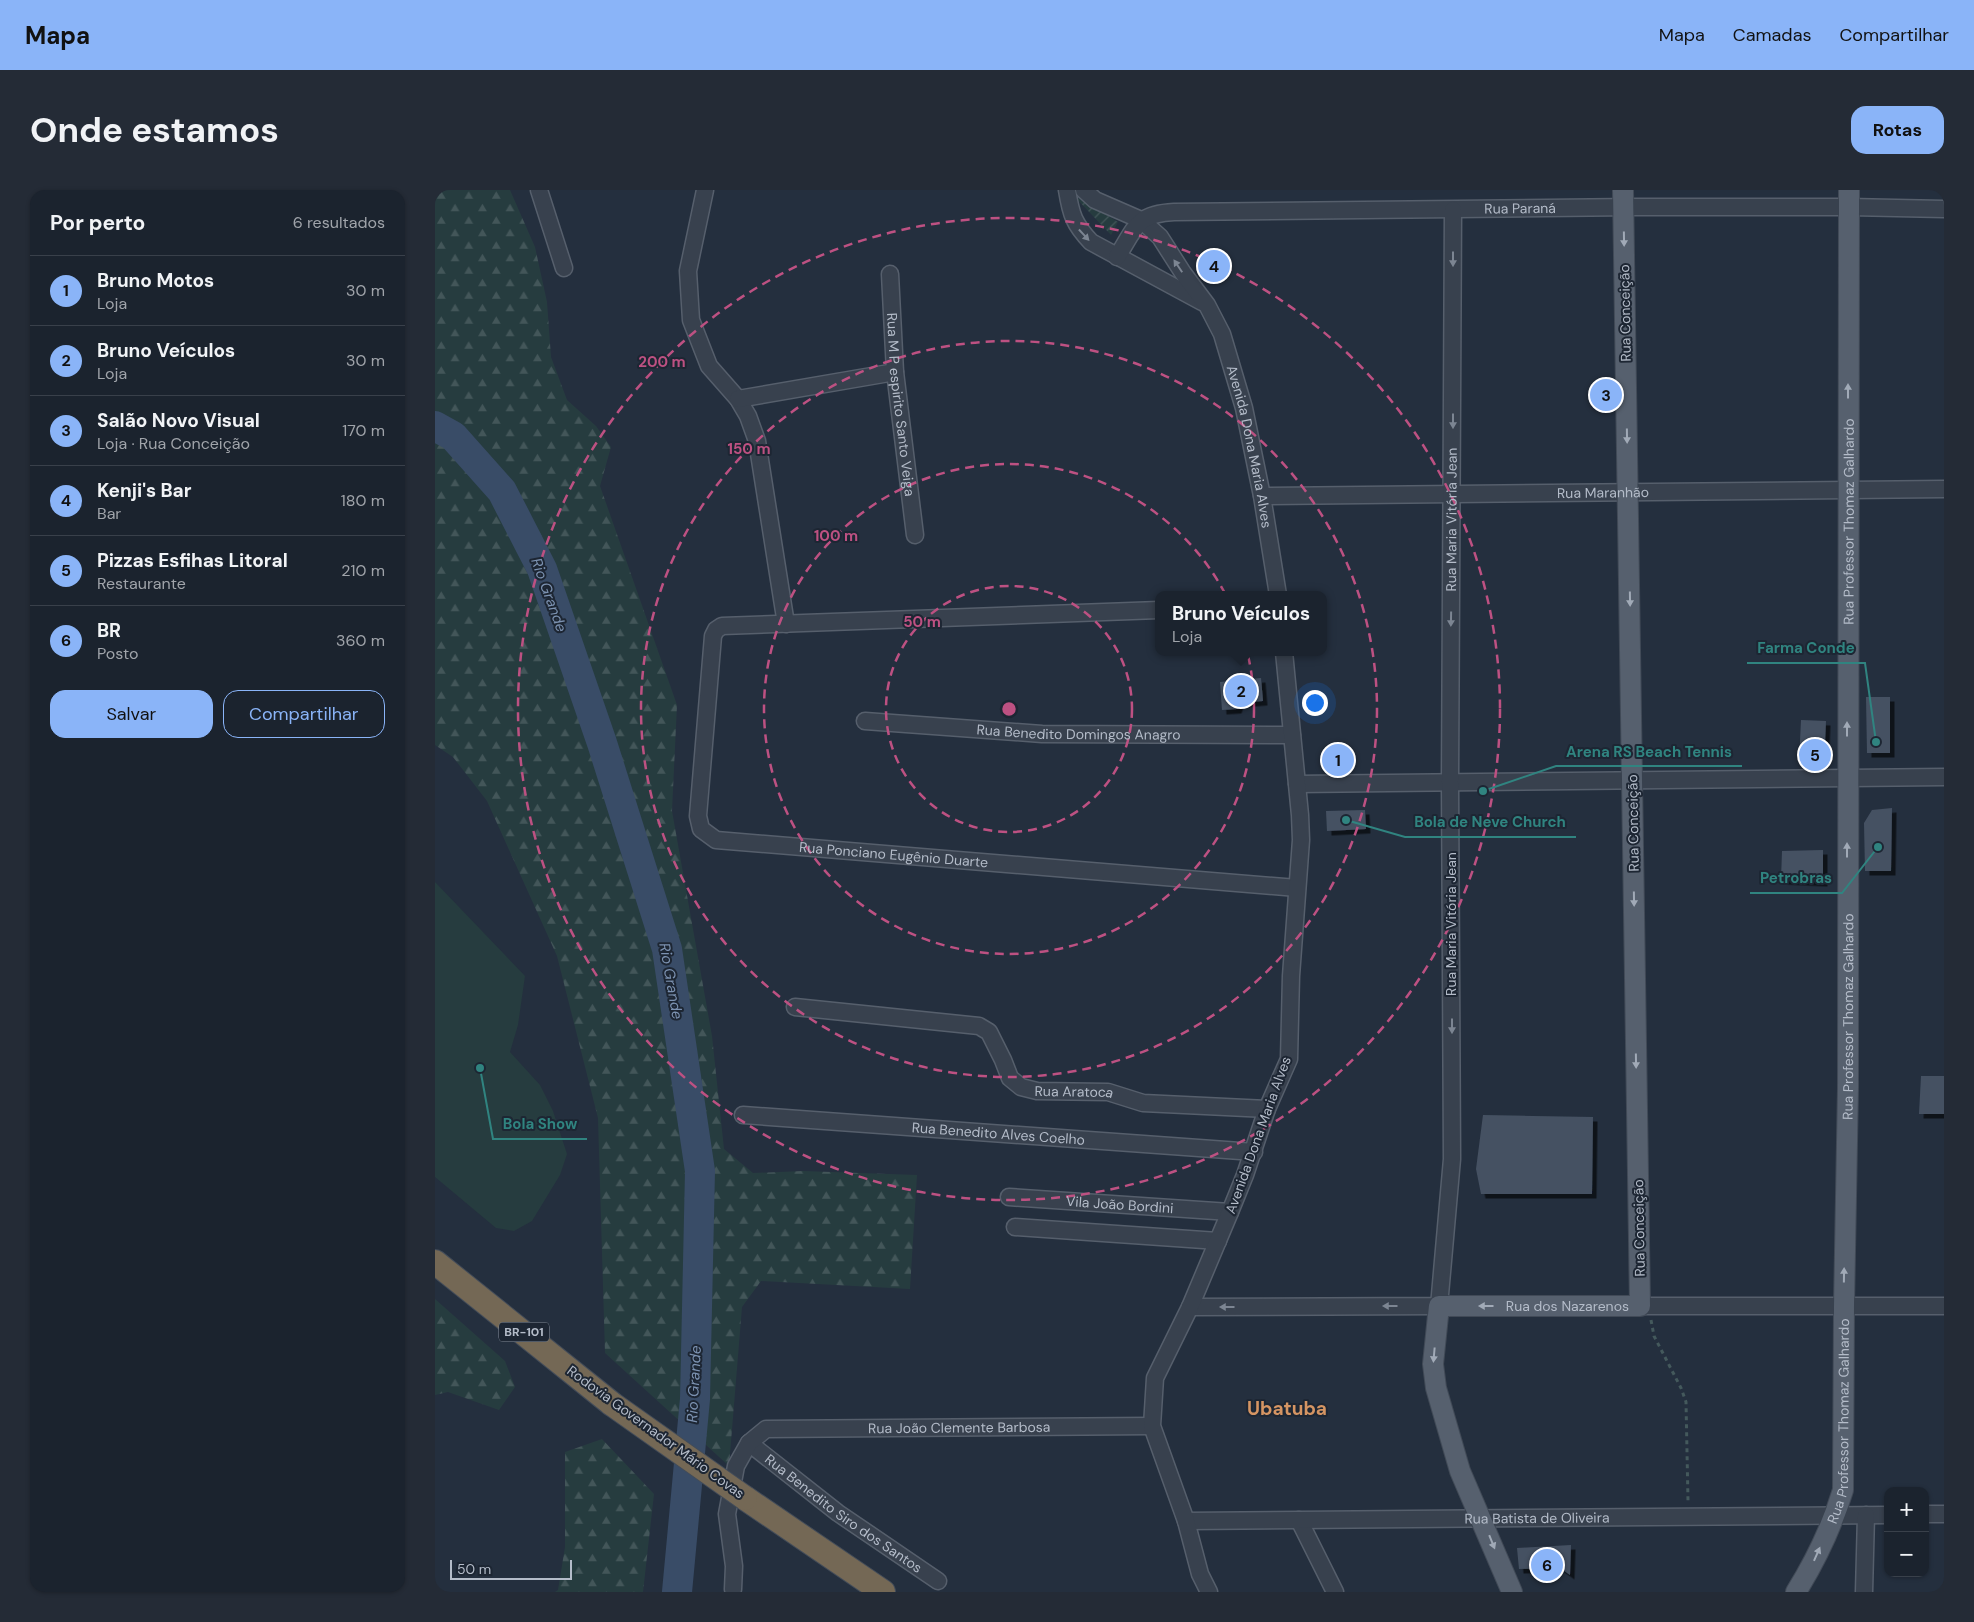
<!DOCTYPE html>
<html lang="pt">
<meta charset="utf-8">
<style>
:root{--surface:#1b232e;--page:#242b36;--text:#f1f3f6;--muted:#a0a4aa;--line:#39404a;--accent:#8ab4f8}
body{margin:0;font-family:"DM Sans",sans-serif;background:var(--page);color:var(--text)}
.controls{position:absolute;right:15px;bottom:15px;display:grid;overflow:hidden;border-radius:10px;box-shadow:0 1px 4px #0004}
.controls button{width:45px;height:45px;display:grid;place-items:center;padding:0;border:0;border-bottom:1px solid var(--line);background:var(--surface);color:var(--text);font:25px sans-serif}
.scale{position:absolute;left:15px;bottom:12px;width:122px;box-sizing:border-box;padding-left:5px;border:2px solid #b4bcc9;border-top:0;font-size:14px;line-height:18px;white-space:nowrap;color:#b4bcc9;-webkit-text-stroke:4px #1d2633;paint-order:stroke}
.you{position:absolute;left:879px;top:512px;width:18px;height:18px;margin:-12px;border:4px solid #fff;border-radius:50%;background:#1a73e8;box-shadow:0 0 0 8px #1a73e833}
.badge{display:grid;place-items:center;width:32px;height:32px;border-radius:50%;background:var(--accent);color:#111;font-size:16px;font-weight:700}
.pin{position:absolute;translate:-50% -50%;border:2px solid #fff;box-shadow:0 1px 5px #0006}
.popup{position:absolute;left:720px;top:401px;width:172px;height:65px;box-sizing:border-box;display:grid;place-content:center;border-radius:10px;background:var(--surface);filter:drop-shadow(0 1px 4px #0005);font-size:16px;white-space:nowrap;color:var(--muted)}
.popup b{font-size:19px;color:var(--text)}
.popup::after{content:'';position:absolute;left:50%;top:100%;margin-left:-10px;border:10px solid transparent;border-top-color:var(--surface)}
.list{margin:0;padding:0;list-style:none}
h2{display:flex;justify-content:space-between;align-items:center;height:65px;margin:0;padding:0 20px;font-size:21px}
h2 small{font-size:16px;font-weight:400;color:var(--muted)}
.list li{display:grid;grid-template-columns:32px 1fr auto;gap:15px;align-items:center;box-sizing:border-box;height:70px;padding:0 20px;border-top:1px solid var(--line)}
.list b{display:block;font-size:19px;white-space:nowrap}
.list p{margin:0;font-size:16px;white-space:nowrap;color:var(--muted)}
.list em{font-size:16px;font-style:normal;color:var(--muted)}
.actions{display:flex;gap:10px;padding:15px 20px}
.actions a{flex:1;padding:11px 0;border:1px solid var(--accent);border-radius:15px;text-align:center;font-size:18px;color:var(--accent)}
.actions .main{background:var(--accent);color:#111}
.map{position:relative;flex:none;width:1509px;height:1402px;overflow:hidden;border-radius:15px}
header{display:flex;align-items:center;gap:30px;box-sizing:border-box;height:70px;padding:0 25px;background:var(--accent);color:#111}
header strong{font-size:24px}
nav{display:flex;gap:28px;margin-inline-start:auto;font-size:18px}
.intro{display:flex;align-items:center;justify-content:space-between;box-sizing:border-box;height:120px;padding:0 30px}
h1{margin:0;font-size:35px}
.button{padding:12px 22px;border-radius:15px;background:var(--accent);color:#111;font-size:18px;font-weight:700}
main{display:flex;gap:30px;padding:0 30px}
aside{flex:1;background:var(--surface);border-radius:15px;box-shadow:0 1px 4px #0004}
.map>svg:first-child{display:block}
.grass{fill:#263c3f}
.forest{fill:url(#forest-firs)}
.garden{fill:url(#garden-furrows)}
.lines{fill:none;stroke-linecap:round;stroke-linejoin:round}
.river{stroke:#394c67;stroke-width:30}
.building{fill:#455162;filter:url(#shadow)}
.minor-casing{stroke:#565f6c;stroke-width:19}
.major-casing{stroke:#414a57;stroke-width:22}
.highway-casing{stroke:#434c59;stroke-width:26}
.path{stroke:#44595c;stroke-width:3;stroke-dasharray:4 4;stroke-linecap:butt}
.minor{stroke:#38414e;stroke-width:16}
.major{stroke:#56606e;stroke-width:20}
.highway{stroke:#746855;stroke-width:24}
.highway-bridge-casing{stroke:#434c59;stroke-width:26;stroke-linecap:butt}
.highway-bridge{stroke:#746855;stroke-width:24}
.oneway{fill:#7c8592}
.oneway2{fill:#a1aab7}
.ring{fill:none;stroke:#bd5182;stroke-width:2.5;stroke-dasharray:9 6}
.labels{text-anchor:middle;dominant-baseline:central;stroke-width:4;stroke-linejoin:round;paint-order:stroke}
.shield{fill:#1d2633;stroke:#878f9c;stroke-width:1}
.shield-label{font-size:12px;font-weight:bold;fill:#b4bcc9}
.street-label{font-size:14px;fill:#b4bcc9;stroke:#1d2633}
.water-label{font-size:15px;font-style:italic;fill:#7c92b1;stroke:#1d2633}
.district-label{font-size:19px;font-weight:bold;fill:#d59563;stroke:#1d2633}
.centre{fill:#bd5182;stroke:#1d2633;stroke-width:2.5}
.ring-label{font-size:15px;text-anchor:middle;font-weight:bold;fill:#bd5182;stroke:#1d2633;stroke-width:4;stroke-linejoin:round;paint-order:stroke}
.leader{fill:none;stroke:#308480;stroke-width:2}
.callout-dot{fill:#308480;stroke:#1d2633;stroke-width:2}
.callout-label{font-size:15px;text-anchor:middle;font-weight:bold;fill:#308480;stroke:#1d2633;stroke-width:4;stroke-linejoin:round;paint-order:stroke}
</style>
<header>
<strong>Mapa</strong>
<nav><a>Mapa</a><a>Camadas</a><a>Compartilhar</a></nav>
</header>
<div class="intro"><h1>Onde estamos</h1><a class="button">Rotas</a></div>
<main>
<aside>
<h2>Por perto<small>6 resultados</small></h2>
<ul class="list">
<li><span class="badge">1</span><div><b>Bruno Motos</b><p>Loja</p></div><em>30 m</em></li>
<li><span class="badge">2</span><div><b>Bruno Veículos</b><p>Loja</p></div><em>30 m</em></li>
<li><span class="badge">3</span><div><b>Salão Novo Visual</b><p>Loja · Rua Conceição</p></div><em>170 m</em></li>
<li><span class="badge">4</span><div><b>Kenji's Bar</b><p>Bar</p></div><em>180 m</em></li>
<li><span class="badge">5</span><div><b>Pizzas Esfihas Litoral</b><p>Restaurante</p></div><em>210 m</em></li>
<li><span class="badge">6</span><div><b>BR</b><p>Posto</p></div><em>360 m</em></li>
</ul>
<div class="actions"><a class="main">Salvar</a><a>Compartilhar</a></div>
</aside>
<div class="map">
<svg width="1509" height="1402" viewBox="0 0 1509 1402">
<defs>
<pattern id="forest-firs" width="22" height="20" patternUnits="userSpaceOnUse" patternTransform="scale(1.25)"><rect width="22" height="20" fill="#263c3f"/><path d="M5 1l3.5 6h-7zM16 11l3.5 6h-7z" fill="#435659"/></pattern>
<pattern id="garden-furrows" width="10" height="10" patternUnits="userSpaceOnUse" patternTransform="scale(1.25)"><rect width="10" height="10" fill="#263c3f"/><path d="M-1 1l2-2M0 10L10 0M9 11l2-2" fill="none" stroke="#435659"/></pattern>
<filter id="shadow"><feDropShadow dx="4.5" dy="4.5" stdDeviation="0" flood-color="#0009"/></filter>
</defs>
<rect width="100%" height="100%" fill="#242f3e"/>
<!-- grass -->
<path class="grass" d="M0,692L90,786L83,835L75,862L105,895L118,921L132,964L125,985L97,1031L79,1041L61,1038L0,987Z"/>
<!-- forest -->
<path class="forest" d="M0,0H75L100,57L112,112L116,167L132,210L161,236L176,257L165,296L242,515L237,621L277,846L289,959L318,983L368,981L482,985L475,1099L326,1091L307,1117L294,1276L170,1163L163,928L122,766L52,611L18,567L0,555Z
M0,1109L70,1171L80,1197L64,1220L13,1202L0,1205Z
M167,1249L219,1304L208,1402H120L123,1400L130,1357V1262Z"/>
<!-- garden -->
<path class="garden" d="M638,5L683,32L676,45Z"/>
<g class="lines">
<!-- river -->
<path class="river" d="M0,236L18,246L67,301L107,379L167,553L232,759L265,981L260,1209L242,1402"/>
</g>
<!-- building -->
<path class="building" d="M826,488L828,511L804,513L802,519L787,520L785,492Z
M1431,507H1455V563H1432Z
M1366,530L1391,531L1389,574L1364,573Z
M1457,618L1456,681H1430L1429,633L1437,620Z
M930,620L931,639L892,641L891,621Z
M1388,660V692L1346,690L1347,661Z
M1486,886H1509V924H1484Z
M1048,925L1158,927L1157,1004H1046L1041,979Z
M1136,1355L1135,1385L1125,1378L1084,1379L1082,1358Z"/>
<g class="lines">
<defs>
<g id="minor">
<path d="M104,0L129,78"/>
<path d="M270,0L253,81L256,130L274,176L303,209L313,226L322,251L351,434"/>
<path d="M632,0C636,25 639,34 656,52L767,112"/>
<path id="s1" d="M649,0L660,10L706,30L725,47L748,83L772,115L787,144L809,218L827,306L843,405"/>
<path id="s2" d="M682,67C701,37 701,24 739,22L1200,17H1414L1509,19"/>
<path id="s3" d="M455,84L460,182L480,345"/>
<path d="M303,209L460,182"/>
<path id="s4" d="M827,306L1509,299"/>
<path id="s5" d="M724,420L287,436L281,440L278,446L263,626L266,639L281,650L862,698"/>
<path id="s6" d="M430,531L607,544L857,545"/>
<path d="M862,594L1509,587"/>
<path id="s7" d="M360,817L544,836L554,842L568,870L575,888L586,897L602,901L673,902L708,913L832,919"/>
<path id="s8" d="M308,925L819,962"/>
<path id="s9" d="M574,1007L795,1022"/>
<path d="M580,1037L783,1051"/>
<path d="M1205,1116H1509"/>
<path id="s10" d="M755,1117L1004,1116L1017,969L1015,592L1018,20"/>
<path id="s11" d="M314,1253L403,1323L503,1391"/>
<path d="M1490,1324H1509"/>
<path d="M864,1330L900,1402"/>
<path id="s12" d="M751,1331L1453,1325"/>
<path id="s13" d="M298,1399L299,1376L292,1324L301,1276L314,1253L331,1239L717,1236"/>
<path d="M774,1402L765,1384L751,1331L717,1236L720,1188L755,1117L795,1022L810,985L832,919L854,869L856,786L866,650L865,625L849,462"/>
<path d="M1429,1402L1431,1325"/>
</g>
<g id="major">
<path id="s14" d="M1077,1402L1025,1281L1001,1198L998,1174L1004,1116H1205L1188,0"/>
<path id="s15" d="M1361,1402C1381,1370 1397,1336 1408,1300L1409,1116L1413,897L1414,0"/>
</g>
<path id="highway" d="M0,1072L177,1214
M310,1308L448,1402"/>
</defs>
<!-- minor casing -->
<use href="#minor" class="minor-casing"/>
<!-- major casing -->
<use href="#major" class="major-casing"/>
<!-- highway casing -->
<use href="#highway" class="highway-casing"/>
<!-- path -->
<path class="path" d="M1216,1130L1219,1146L1246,1198L1251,1212L1253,1311"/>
<!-- minor -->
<use href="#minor" class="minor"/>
<!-- major -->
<use href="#major" class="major"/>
<!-- highway -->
<use href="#highway" class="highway"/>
<defs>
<path id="highway-bridge" d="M177,1214L310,1308"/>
</defs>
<!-- highway-bridge casing -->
<use href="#highway-bridge" class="highway-bridge-casing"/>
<!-- highway-bridge -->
<use href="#highway-bridge" class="highway-bridge"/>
</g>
<!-- one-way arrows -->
<defs><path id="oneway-solid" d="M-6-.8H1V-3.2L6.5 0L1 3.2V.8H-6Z" transform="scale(1.25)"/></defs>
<g class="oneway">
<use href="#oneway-solid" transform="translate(649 45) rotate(47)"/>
<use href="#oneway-solid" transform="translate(1018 69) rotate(90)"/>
<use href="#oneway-solid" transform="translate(743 76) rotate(-124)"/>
<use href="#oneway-solid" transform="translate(1018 231) rotate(90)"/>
<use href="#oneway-solid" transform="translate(1016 429) rotate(91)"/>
<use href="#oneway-solid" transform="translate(1017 836) rotate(90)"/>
<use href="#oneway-solid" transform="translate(955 1116) rotate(180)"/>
<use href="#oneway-solid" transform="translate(792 1117) rotate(180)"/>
</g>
<g class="oneway2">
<use href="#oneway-solid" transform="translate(1189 49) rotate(89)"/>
<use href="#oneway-solid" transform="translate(1413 201) rotate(-90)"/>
<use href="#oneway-solid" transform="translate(1192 246) rotate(89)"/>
<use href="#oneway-solid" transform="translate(1195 409) rotate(89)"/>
<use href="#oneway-solid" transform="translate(1412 539) rotate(-90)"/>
<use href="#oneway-solid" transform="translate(1412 660) rotate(-90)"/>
<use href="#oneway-solid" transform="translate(1199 709) rotate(89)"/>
<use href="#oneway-solid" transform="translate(1201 871) rotate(89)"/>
<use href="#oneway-solid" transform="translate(1409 1085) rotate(-89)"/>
<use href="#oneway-solid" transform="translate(1051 1116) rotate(180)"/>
<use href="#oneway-solid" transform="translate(999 1165) rotate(95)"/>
<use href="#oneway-solid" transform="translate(1057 1352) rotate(68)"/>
<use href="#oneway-solid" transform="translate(1382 1364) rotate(-66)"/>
</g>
<!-- distance rings -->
<g class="ring">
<circle cx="574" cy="519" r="123"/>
<circle cx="574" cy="519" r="245"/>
<circle cx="574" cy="519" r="368"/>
<circle cx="574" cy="519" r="491"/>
</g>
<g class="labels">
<!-- shield labels -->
<rect class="shield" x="64" y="1132.5" width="50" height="19" rx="4"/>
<g class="shield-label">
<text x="89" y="1142">BR-101</text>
</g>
<!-- street labels -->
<g class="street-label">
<text stroke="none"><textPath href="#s2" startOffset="424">Rua Paraná</textPath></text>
<text transform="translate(1190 123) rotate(-91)">Rua Conceição</text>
<text stroke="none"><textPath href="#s3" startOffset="131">Rua M P espirito Santo Veiga</textPath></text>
<text stroke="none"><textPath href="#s1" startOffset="322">Avenida Dona Maria Alves</textPath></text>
<text stroke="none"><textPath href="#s4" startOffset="341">Rua Maranhão</textPath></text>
<text stroke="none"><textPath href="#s10" startOffset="1036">Rua Maria Vitória Jean</textPath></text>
<text stroke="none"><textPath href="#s15" startOffset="1081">Rua Professor Thomaz Galhardo</textPath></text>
<text stroke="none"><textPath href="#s6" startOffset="214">Rua Benedito Domingos Anagro</textPath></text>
<text transform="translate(1198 633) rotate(-91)">Rua Conceição</text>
<text stroke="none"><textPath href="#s5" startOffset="842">Rua Ponciano Eugênio Duarte</textPath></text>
<text transform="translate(1016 734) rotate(-90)">Rua Maria Vitória Jean</text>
<text stroke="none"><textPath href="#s15" startOffset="586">Rua Professor Thomaz Galhardo</textPath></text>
<text stroke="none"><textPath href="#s7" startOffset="315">Rua Aratoca</textPath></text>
<text stroke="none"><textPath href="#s8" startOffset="256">Rua Benedito Alves Coelho</textPath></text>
<text transform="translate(823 945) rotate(-70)">Avenida Dona Maria Alves</text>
<text stroke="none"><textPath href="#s9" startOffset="111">Vila João Bordini</textPath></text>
<text transform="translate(1204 1038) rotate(-91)">Rua Conceição</text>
<text stroke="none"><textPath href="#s14" startOffset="429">Rua dos Nazarenos</textPath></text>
<text stroke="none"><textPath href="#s15" startOffset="181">Rua Professor Thomaz Galhardo</textPath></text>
<text stroke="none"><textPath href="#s13" startOffset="366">Rua João Clemente Barbosa</textPath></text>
<text transform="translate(221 1242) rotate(36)">Rodovia Governador Mário Covas</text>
<text stroke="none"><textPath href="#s11" startOffset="118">Rua Benedito Siro dos Santos</textPath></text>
<text stroke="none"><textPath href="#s12" startOffset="351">Rua Batista de Oliveira</textPath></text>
</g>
<!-- water labels -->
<g class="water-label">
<text transform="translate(114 405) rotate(70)">Rio Grande</text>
<text transform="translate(236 791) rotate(80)">Rio Grande</text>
<text transform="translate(259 1194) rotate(-87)">Rio Grande</text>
</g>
<!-- district labels -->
<g class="district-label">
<text x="852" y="1218">Ubatuba</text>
</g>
</g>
<circle cx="574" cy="519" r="8" class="centre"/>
<g class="ring-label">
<text x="227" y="177">200 m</text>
<text x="314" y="264">150 m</text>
<text x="401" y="351">100 m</text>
<text x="487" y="437">50 m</text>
</g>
<!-- callouts -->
<path class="leader" d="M1441 552L1430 473H1312M1048 601L1121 576H1307M911 630L970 647H1141M1443 657L1407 703H1315M45 878L58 949H152"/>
<g class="callout-dot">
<circle cx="1441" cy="552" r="5"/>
<circle cx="1048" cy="601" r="5"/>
<circle cx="911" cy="630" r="5"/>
<circle cx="1443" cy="657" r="5"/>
<circle cx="45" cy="878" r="5"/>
</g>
<g class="callout-label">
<text x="1371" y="463">Farma Conde</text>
<text x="1214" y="567">Arena RS Beach Tennis</text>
<text x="1055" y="637">Bola de Neve Church</text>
<text x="1361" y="693">Petrobras</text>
<text x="105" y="939">Bola Show</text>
</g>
</svg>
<div class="controls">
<button>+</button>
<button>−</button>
</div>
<div class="scale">50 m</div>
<div class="you"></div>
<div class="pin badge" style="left:903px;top:570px">1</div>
<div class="pin badge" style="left:806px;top:501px">2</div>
<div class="popup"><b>Bruno Veículos</b>Loja</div>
<div class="pin badge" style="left:1171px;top:205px">3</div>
<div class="pin badge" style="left:779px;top:76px">4</div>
<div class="pin badge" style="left:1380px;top:565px">5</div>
<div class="pin badge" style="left:1112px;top:1375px">6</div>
</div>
</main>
